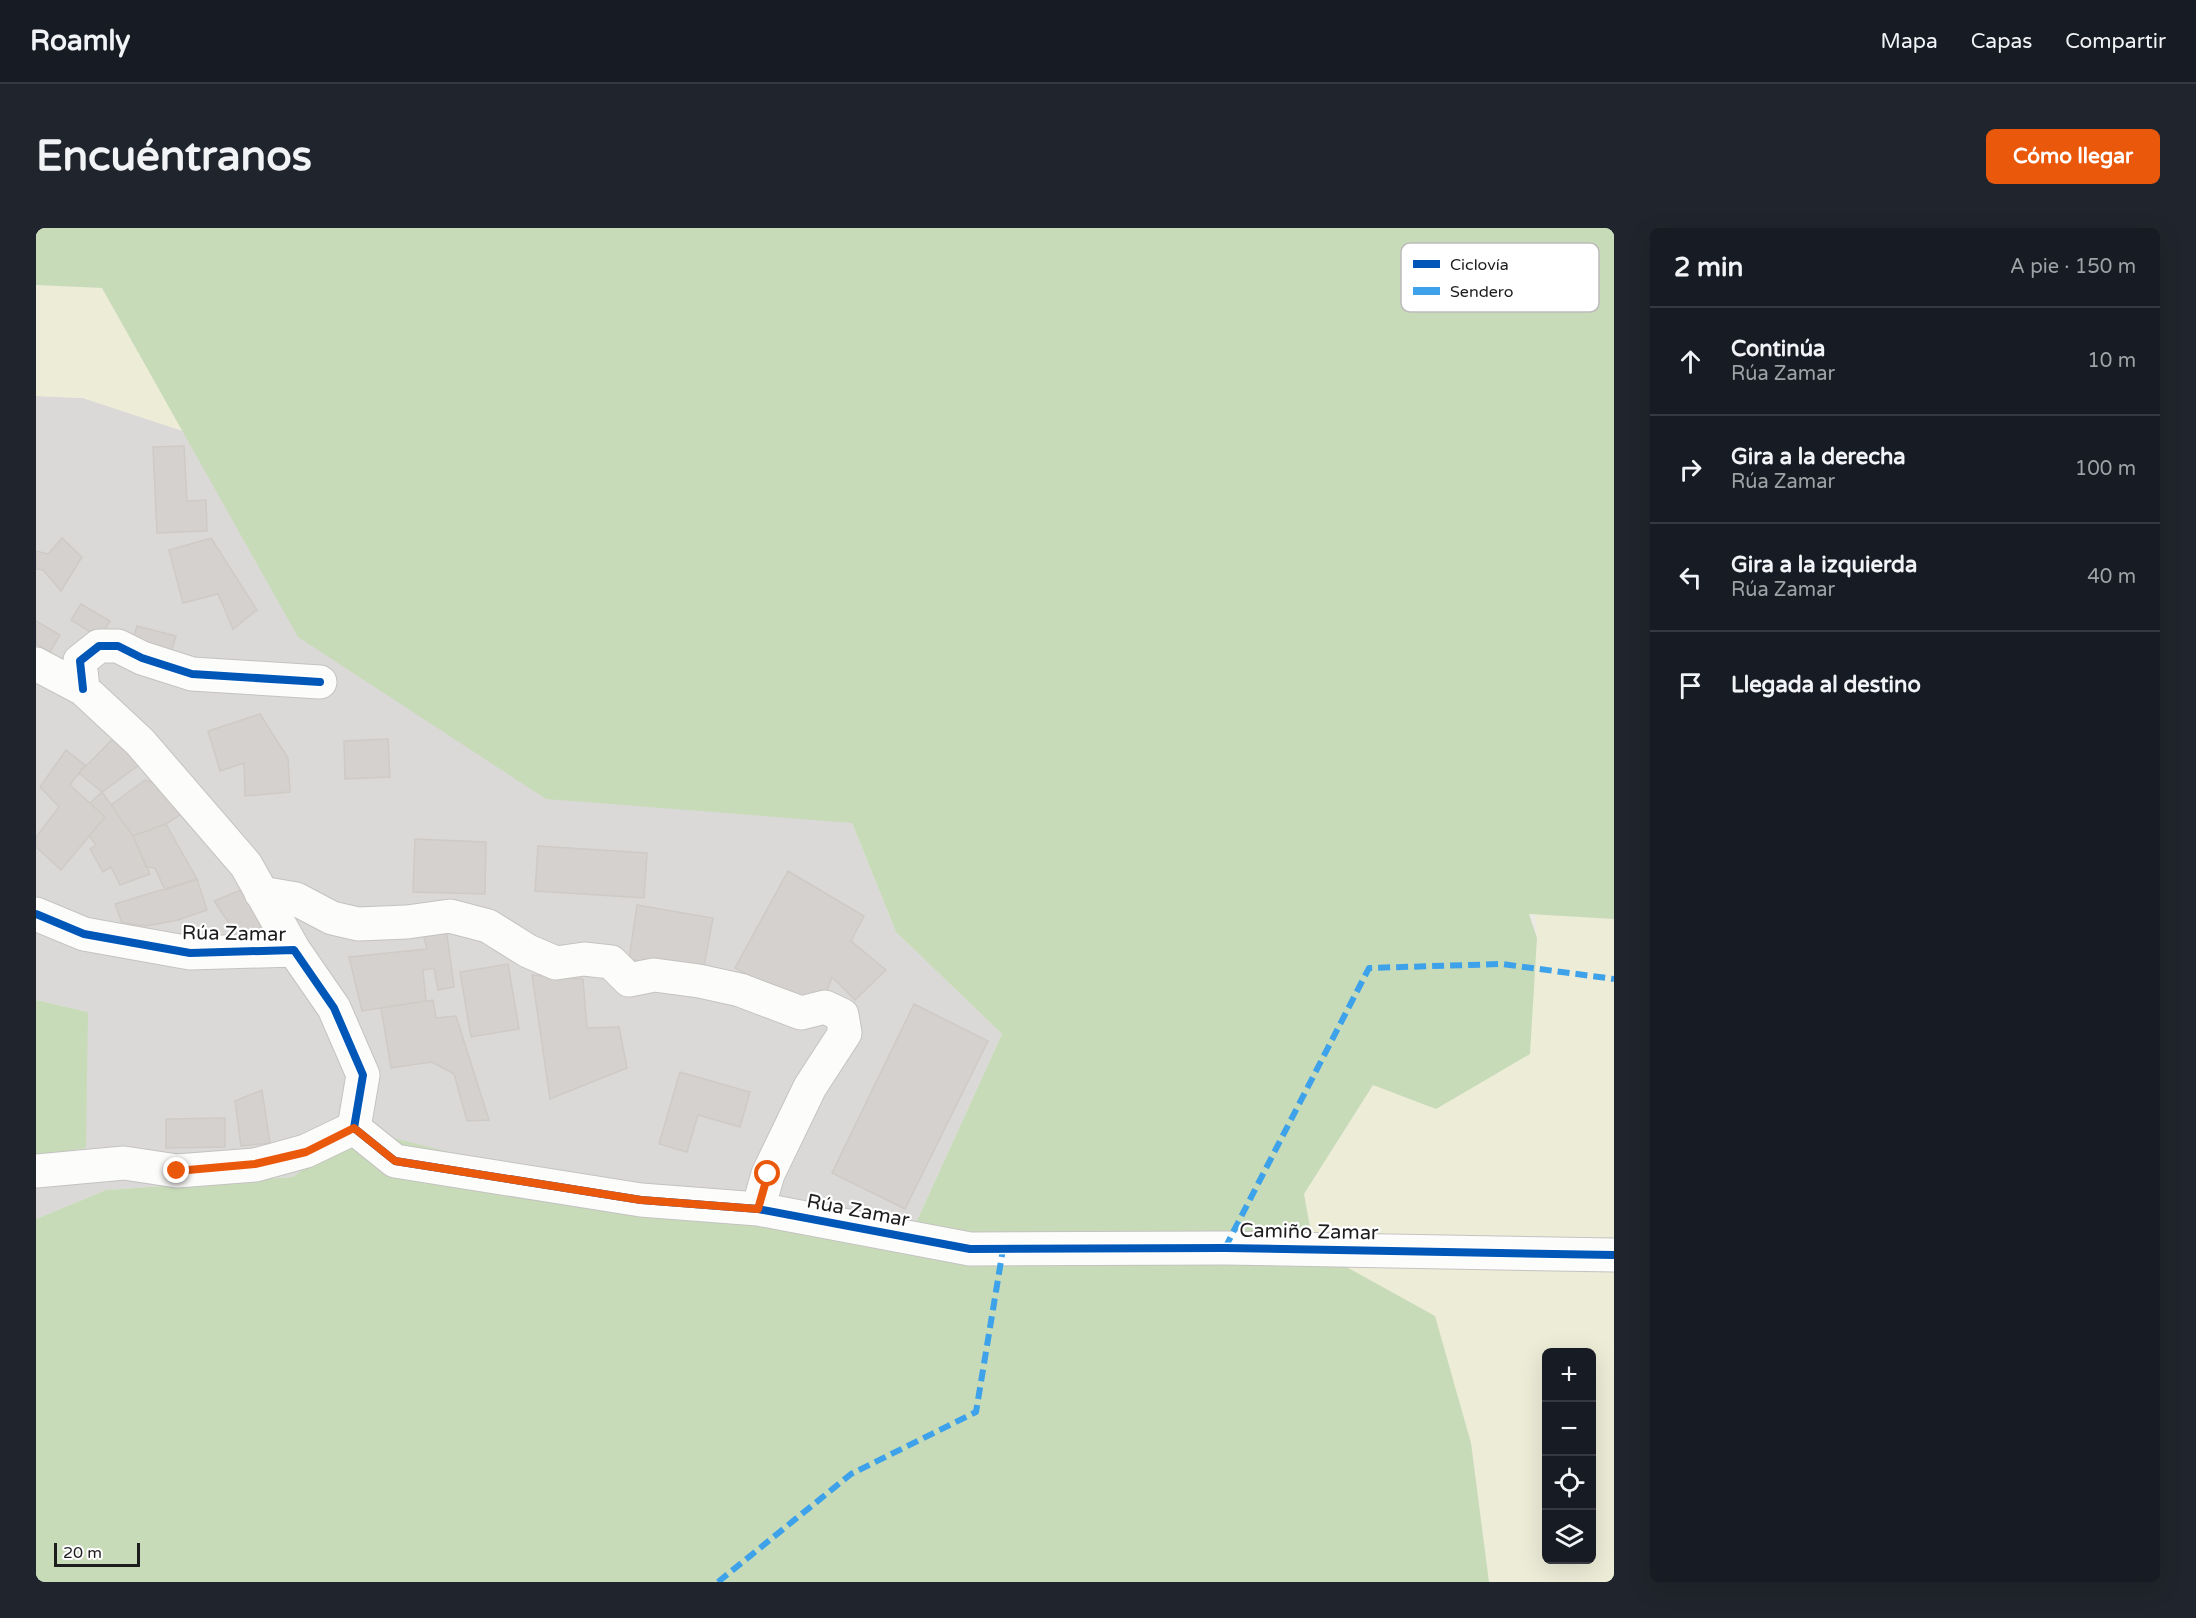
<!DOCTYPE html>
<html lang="es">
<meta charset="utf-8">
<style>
:root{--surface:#171b24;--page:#20242c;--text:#f1f3f6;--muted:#9ea1a6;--line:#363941;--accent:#ea580c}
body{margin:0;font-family:"Varela Round",sans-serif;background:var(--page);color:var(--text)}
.controls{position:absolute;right:18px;bottom:18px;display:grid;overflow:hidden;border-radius:9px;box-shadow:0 6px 24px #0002}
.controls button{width:54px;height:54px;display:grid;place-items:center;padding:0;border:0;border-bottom:2px solid var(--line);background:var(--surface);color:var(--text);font:30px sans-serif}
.scale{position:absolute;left:18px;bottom:15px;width:86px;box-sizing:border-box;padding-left:6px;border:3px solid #1d1d1d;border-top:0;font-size:16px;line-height:21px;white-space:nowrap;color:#1d1d1d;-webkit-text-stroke:4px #fff;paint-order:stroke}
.stop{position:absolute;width:18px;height:18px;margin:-14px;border:4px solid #ea580c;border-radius:50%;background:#fff}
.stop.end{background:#ea580c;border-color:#fff;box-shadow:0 2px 6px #0008}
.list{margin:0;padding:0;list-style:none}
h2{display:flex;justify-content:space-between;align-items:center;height:78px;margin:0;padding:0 24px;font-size:26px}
h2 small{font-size:20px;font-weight:400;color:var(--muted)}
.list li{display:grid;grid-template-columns:39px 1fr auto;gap:18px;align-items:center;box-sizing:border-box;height:108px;padding:0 24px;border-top:2px solid var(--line)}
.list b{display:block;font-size:22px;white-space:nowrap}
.list p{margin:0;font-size:20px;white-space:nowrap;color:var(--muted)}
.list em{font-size:20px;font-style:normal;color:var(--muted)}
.icon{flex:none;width:33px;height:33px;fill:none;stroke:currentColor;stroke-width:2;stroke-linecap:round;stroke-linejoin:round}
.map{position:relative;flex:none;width:1578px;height:1354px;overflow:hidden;border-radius:9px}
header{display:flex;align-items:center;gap:36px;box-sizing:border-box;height:84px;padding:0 30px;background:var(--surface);border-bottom:2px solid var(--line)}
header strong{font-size:28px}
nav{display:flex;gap:33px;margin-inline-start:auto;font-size:21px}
.intro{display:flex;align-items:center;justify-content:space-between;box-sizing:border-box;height:144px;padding:0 36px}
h1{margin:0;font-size:42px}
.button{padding:15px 27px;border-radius:9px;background:var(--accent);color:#fff;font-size:21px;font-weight:700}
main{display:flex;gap:36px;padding:0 36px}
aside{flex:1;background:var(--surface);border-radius:9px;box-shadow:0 6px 24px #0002}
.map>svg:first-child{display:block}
.residential{fill:#dbd9d7}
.farmland{fill:#edecd7;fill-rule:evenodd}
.forest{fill:#c8dbb9}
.building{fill:#d4d1ce;stroke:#cfcac6;stroke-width:1.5}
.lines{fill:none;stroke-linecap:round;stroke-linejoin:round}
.minor-casing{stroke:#c4c3c1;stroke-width:35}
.minor{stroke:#fcfcfb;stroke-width:33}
.quiet{stroke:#3da2ea;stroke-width:6;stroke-dasharray:12 6;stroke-linecap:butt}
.cycleway-casing{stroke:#fff;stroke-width:11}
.cycleway{stroke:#0057b8;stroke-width:8}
.route{stroke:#ea580c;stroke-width:8}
.labels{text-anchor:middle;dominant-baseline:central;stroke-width:4.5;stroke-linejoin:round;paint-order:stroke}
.street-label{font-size:20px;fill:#1d1d1d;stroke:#fff}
.key{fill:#fff;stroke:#bbb;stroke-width:1.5}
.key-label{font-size:16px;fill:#1d1d1d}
</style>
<header>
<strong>Roamly</strong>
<nav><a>Mapa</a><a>Capas</a><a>Compartir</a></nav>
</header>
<div class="intro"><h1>Encuéntranos</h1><a class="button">Cómo llegar</a></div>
<main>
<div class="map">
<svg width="1578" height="1354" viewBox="0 0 1578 1354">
<rect width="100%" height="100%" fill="#ece9e5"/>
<!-- residential -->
<path class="residential" d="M0,168L47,170L147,203L286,321L788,526L860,704L966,806L873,1010L605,972L318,901L257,949L70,962L0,991V928L52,784L0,772Z"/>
<!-- farmland -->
<path class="farmland" d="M0,57L66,60L147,203L47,170L0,168Z
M1499,686L1578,691V1354H1453L1435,1215L1278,1021L1268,966L1338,856L1501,710ZM1510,1124H1556V1332H1510Z"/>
<!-- forest -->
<path class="forest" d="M0,0H1578V691L1493,686L1501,710L1494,826L1400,881L1337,857L1268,966L1278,1021L1399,1088L1435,1215L1453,1354H0V991L70,962L257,949L318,900L605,972L873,1010L966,806L860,704L816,595L510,571L262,409L66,60L0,57Z
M0,772L52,784L50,920L0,928Z"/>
<!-- building -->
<path class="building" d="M148,218L151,273L170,272L171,303L121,305L117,219Z
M26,310L46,329L25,363L7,342L0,341V323L12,326Z
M175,310L221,382L197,401L182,366L147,375L133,322Z
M45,376L74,393L64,410L35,392Z
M0,393L24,407L14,424L0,416Z
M101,398L140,408L135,425L96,414Z
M224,486L252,530L254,564L209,568L208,535L184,543L172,503Z
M84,504L107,534L66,564L43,545Z
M352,511L354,549L309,551L308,513Z
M30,522L49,537L34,557L69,589L25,642L0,619V609L23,579L4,559Z
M109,552L133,561L151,582L130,596L97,608L75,577Z
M66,564L97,608L114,646L84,657L75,639L67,644L54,621L60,617L53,608L69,589L54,575Z
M130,596L161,651L129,662L119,640L110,639L97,608Z
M379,611L450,614L449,666L377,664Z
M502,618L611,625L608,670L499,663Z
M752,643L828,688L815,713L850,742L819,772L796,749L788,771L766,775L699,740Z
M161,651L171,682L142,692L111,698L86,695L79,676Z
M212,659L231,693L218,706L203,710L178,673Z
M601,677L677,690L667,744L593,731Z
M410,699L418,759L402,762L398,740L387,742L390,773L326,783L313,729L391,721L386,701Z
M472,736L483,801L435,809L424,744Z
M496,747L547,751L551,800L583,799L591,840L514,871Z
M397,772L400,790L420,788L453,892L431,893L418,846L396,834L355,840L345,780Z
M878,776L952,813L869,981L796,945Z
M644,844L714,864L704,899L662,887L651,924L623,916Z
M226,862L234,915L205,918L199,873Z
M189,890V919L130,920V891Z"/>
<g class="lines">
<defs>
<path id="minor" d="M0,436L47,461L104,514L210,637L258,722
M47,461L44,433L63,418H82L106,430L156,446L284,454
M225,665L260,671L296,690L322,696L371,694L414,688L452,698L492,723L520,735L548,731L575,734L593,752L618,747L663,753L704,762L765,785L789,779L806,787L809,805L774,859L732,946L722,981
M0,686L48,706L154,725L258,722L298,780L327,847L318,900L359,933L605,972L722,981L934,1021L1189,1020L1578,1027
M0,943L88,935L141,943L219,937L270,923L318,900"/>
</defs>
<!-- minor casing -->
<use href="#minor" class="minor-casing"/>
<!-- minor -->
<use href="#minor" class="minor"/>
<!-- quiet -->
<path class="quiet" d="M1189,1020L1333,740L1466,736L1578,751
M682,1354L815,1246L940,1184L967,1021"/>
<defs>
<path id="cycleway" d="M47,461L44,433L63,418H82L106,430L156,446L284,454
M0,686L48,706L154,725L258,722L298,780L327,847L318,900L359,933L605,972L722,981L934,1021L1189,1020L1578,1027"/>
</defs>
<!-- cycleway casing -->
<use href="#cycleway" class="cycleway-casing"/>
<!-- cycleway -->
<use href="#cycleway" class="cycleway"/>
</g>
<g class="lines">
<!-- route -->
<path class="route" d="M141,943L219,936L270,924L318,900L359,933L605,972L722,981L732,946"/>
</g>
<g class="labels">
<!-- street labels -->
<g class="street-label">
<text transform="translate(198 706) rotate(1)">Rúa Zamar</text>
<text transform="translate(822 983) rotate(11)">Rúa Zamar</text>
<text transform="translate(1273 1004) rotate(1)">Camiño Zamar</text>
</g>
</g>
<!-- legend -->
<rect x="1365" y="15" width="198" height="69" rx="9" class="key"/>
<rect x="1377" y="32" width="27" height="8" fill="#0057b8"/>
<rect x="1377" y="59" width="27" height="8" fill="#3da2ea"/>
<g class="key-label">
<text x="1414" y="42">Ciclovía</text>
<text x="1414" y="69">Sendero</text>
</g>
</svg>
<div class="controls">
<button>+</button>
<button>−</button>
<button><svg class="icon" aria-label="locate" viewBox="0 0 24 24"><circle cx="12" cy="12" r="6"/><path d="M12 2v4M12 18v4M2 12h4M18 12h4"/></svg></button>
<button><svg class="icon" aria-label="layers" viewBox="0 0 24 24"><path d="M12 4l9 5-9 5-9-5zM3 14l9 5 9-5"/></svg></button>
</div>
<div class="scale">20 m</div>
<div class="stop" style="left:732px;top:946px"></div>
<div class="stop end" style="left:141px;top:943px"></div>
</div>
<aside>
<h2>2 min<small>A pie · 150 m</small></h2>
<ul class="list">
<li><svg class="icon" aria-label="ahead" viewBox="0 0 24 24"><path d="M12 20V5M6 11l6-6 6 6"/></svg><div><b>Continúa</b><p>Rúa Zamar</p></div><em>10 m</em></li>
<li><svg class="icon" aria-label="right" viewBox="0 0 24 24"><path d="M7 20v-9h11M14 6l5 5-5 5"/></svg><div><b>Gira a la derecha</b><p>Rúa Zamar</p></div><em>100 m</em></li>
<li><svg class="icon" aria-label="left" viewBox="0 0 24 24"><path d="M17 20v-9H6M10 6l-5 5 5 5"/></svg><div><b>Gira a la izquierda</b><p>Rúa Zamar</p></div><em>40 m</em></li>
<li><svg class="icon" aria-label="arrive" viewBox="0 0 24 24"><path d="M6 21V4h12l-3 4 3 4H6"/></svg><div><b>Llegada al destino</b></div></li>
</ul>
</aside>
</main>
